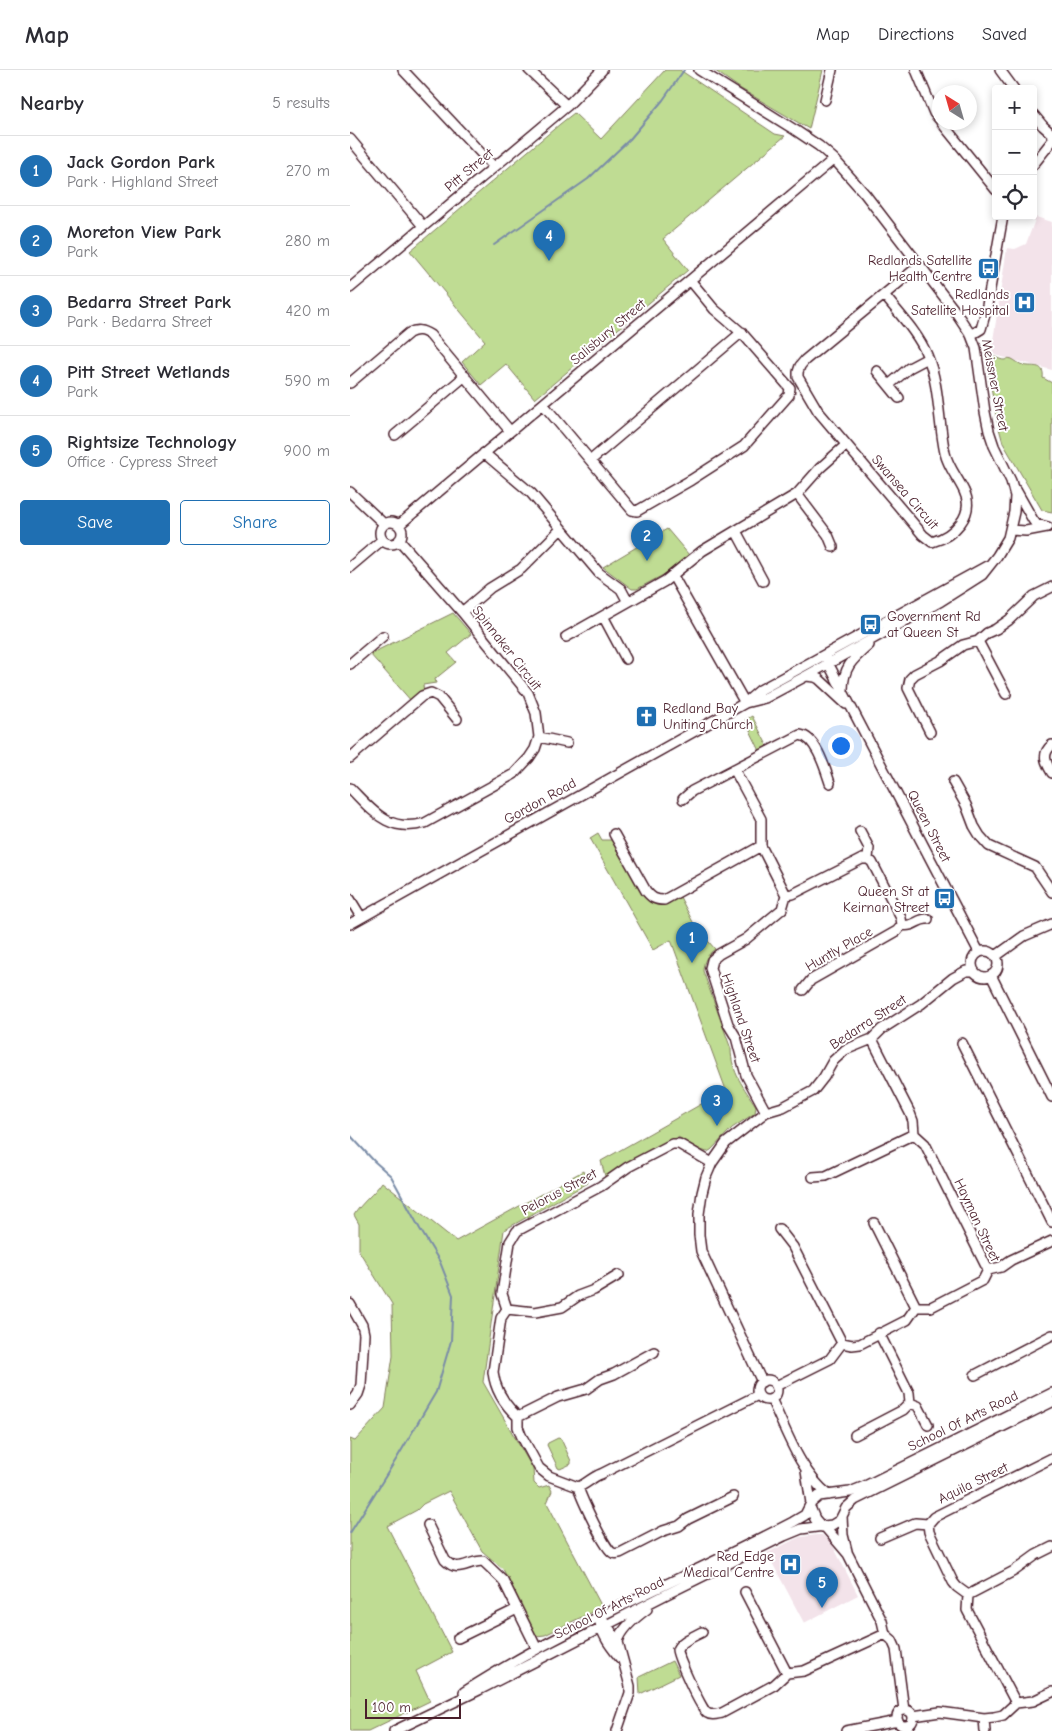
<!DOCTYPE html>
<meta charset="utf-8">
<style>
:root{--surface:#fff;--page:#f7f7f7;--text:#2b2b33;--muted:#7c7c81;--line:#e1e1e2;--accent:#1f6fb2}
body{margin:0;font-family:"Comic Neue",sans-serif;background:var(--page);color:var(--text)}
.controls{position:absolute;right:15px;top:15px;display:grid;overflow:hidden;border-radius:5px;box-shadow:0 2px 8px #0003}
.controls button{width:45px;height:45px;display:grid;place-items:center;padding:0;border:0;border-bottom:1px solid var(--line);background:var(--surface);color:var(--text);font:25px sans-serif}
.compass{position:absolute;left:582px;top:15px;width:45px;height:45px;border-radius:50%;background:var(--surface);box-shadow:0 2px 8px #0003;rotate:323deg}
.scale{position:absolute;left:15px;bottom:12px;width:96px;box-sizing:border-box;padding-left:5px;border:2px solid #4a1f2b;border-top:0;font-size:14px;line-height:18px;white-space:nowrap;color:#4a1f2b;-webkit-text-stroke:4px #fff;paint-order:stroke}
.you{position:absolute;left:490px;top:675px;width:18px;height:18px;margin:-12px;border:4px solid #fff;border-radius:50%;background:#1a73e8;box-shadow:0 0 0 8px #1a73e833}
.badge{display:grid;place-items:center;width:32px;height:32px;border-radius:50%;background:var(--accent);color:#fff;font-size:16px;font-weight:700}
.pin{position:absolute;translate:-50% -41px;filter:drop-shadow(0 1px 2px #0008)}
.pin::after{content:'';position:absolute;top:26px;width:18px;height:15px;background:inherit;clip-path:polygon(0 0,100% 0,50% 100%)}
.list{margin:0;padding:0;list-style:none}
h2{display:flex;justify-content:space-between;align-items:center;height:65px;margin:0;padding:0 20px;font-size:21px}
h2 small{font-size:16px;font-weight:400;color:var(--muted)}
.list li{display:grid;grid-template-columns:32px 1fr auto;gap:15px;align-items:center;box-sizing:border-box;height:70px;padding:0 20px;border-top:1px solid var(--line)}
.list b{display:block;font-size:19px;white-space:nowrap}
.list p{margin:0;font-size:16px;white-space:nowrap;color:var(--muted)}
.list em{font-size:16px;font-style:normal;color:var(--muted)}
.actions{display:flex;gap:10px;padding:15px 20px}
.actions a{flex:1;padding:11px 0;border:1px solid var(--accent);border-radius:5px;text-align:center;font-size:18px;color:var(--accent)}
.actions .main{background:var(--accent);color:#fff}
.icon{flex:none;width:28px;height:28px;fill:none;stroke:currentColor;stroke-width:2;stroke-linecap:round;stroke-linejoin:round}
.map{position:relative;flex:none;width:702px;height:1661px;overflow:hidden}
header{display:flex;align-items:center;gap:30px;box-sizing:border-box;height:70px;padding:0 25px;background:var(--surface);border-bottom:1px solid var(--line)}
header strong{font-size:24px}
nav{display:flex;gap:28px;margin-inline-start:auto;font-size:18px}
main{display:flex}
aside{flex:1;background:var(--surface)}
.map>svg:first-child{display:block}
.built{fill:#f3e3ea}
.green{fill:#bfdc93;stroke:#847e5f}
.lines{fill:none;stroke-linecap:round;stroke-linejoin:round}
.stream{stroke:#7a8ca7;stroke-width:2}
.minor-casing{stroke:#4a1f2b;stroke-width:12}
.minor{stroke:#fff;stroke-width:9}
.labels{text-anchor:middle;dominant-baseline:central;stroke-width:4;stroke-linejoin:round;paint-order:stroke}
.street-label{font-size:14px;fill:#4a1f2b;stroke:#fff}
.poi-label{font-size:14px;fill:#4a1f2b;stroke:#fff;text-anchor:end}
</style>
<header>
<strong>Map</strong>
<nav><a>Map</a><a>Directions</a><a>Saved</a></nav>
</header>
<main>
<aside>
<h2>Nearby<small>5 results</small></h2>
<ul class="list">
<li><span class="badge">1</span><div><b>Jack Gordon Park</b><p>Park · Highland Street</p></div><em>270 m</em></li>
<li><span class="badge">2</span><div><b>Moreton View Park</b><p>Park</p></div><em>280 m</em></li>
<li><span class="badge">3</span><div><b>Bedarra Street Park</b><p>Park · Bedarra Street</p></div><em>420 m</em></li>
<li><span class="badge">4</span><div><b>Pitt Street Wetlands</b><p>Park</p></div><em>590 m</em></li>
<li><span class="badge">5</span><div><b>Rightsize Technology</b><p>Office · Cypress Street</p></div><em>900 m</em></li>
</ul>
<div class="actions"><a class="main">Save</a><a>Share</a></div>
</aside>
<div class="map">
<svg width="702" height="1661" viewBox="0 0 702 1661">
<rect width="100%" height="100%" fill="#fff"/>
<filter id="ink" filterUnits="userSpaceOnUse"><feTurbulence type="fractalNoise" baseFrequency=".02" numOctaves="2"/><feDisplacementMap in="SourceGraphic" scale="10" xChannelSelector="R" yChannelSelector="G"/><feConvolveMatrix kernelMatrix="1 2 1 2 8 2 1 2 1" color-interpolation-filters="sRGB"/></filter>
<g filter="url(#ink)">
<!-- built -->
<path class="built" d="M686,147L702,152V300L641,284L657,178L665,179L676,174Z
M467,1465H472L481,1472L508,1525L454,1553L417,1483L450,1467Z"/>
<!-- green -->
<path class="green" d="M315,0H330L425,64L435,66L313,169L338,200L185,329L156,294L131,315L112,292L135,271L60,181L210,54L224,43L251,69Z
M364,0H473L459,59L391,19Z
M642,286C646,287 650,290 654,290C660,290 655,287 662,289C666,291 669,294 673,295C681,298 695,292 693,308L702,313V442L692,440L653,373L647,351L637,294Z
M317,459L339,485L315,504L287,519H282L253,497Z
M103,543L121,564L98,583L106,592L85,609L86,613L73,615L74,623L62,632L20,584Z
M402,646L418,677L410,681L395,650Z
M248,763L252,770H265L295,827C309,840 315,835 330,827L345,856L365,879C357,885 353,892 353,901L381,979C381,1002 394,1018 406,1036L405,1043L382,1058L361,1080L357,1082L351,1080L328,1067L255,1106L251,1091L376,1020L321,870L303,880L240,768Z
M233,1101L238,1113L154,1160L133,1312L183,1399L184,1413L189,1418L199,1415L202,1421L197,1433L252,1537L195,1565L186,1566L153,1499L132,1481L99,1421L73,1434L67,1440L37,1456L102,1582L66,1601L80,1631L18,1661H0V1369L5,1371L35,1338L43,1286L42,1234L9,1181V1154L4,1145C12,1132 24,1124 32,1112L106,1171Z
M208,1368L211,1369L221,1391V1394L210,1399L208,1398L197,1375L198,1373Z
M322,1591L329,1605L290,1624L289,1607Z"/>
<g class="lines">
<!-- stream -->
<path class="stream" d="M144,175L238,109L280,69L313,30L334,0
M0,1065L24,1091L41,1106L70,1159L90,1192L103,1225L101,1271L86,1322L47,1388L0,1463"/>
<defs>
<path id="minor" d="M53,0L144,97
M179,0L217,36
M349,0L445,60L469,76L484,89L515,124L605,241L621,265L626,278L635,342L639,361L644,376L661,411L665,426L664,442L658,468L647,486L632,505L591,531L456,606L415,628L395,633
M566,0L584,43L590,50
M650,0L664,19
M475,30L482,0
M683,44L693,56L702,64
M591,52L646,120
M0,69L73,156
M683,95L702,71
M0,218L217,36L252,0
M535,226C549,244 568,263 577,285C590,316 588,351 595,383C598,397 608,408 614,421C626,445 603,466 582,472L573,465L468,341L448,307V302L450,296L455,290L570,195
M621,265L631,259L636,241L653,146
M527,301L549,328
M0,313L59,263C67,259 72,260 80,265L160,361
M539,315L559,298L578,288
M193,334L282,440L287,441L341,410L394,376L439,325L440,318L392,263L364,239L340,210
M45,365L115,306
M134,383L181,423L249,503L271,519L278,532
M241,390L392,262
M666,420L683,450L686,454L698,457
M0,422L34,454
M447,424L478,465L483,477
M30 463a11 11 0 1 1 22 0a11 11 0 1 1-22 0Z
M49,455L484,89
M661,460L676,461L697,457
M386,461L413,511
M0,497L32,470
M323,506L395,633
M112,542L140,518L171,499L211,459
M253,546L276,589
M216,567L315,511L352,481L447,424L470,398L496,375
M628,571L656,624
M476,589L629,882
M0,594L33,566
M456,606L465,607L469,609L496,634
M493,620C493,597 503,589 519,575
M580,662L558,618L560,609L565,604L590,591L613,575L628,571L637,563L646,559L659,550L684,526L702,517
M189,667L217,673
M702,675C691,684 696,693 702,703
M0,688L72,626L81,623L89,627L107,649
M384,699L411,749V776L436,825L432,839L396,869L369,884L362,890L360,898L378,954L386,967L396,1005L416,1042
M603,712L616,735L624,756L630,766L639,776L685,797L702,822
M0,718C23,741 38,763 75,753L164,704L179,688L185,679L189,667L186,643L178,623L112,542L49,470
M333,729L342,721L450,665C466,667 475,698 480,713
M510,761L519,778L518,789
M264,764L296,821C302,828 305,830 314,830L411,776
M436,825L443,824L512,789H518L522,792L551,848L552,855L547,861L461,910L453,920
M0,829L11,847
M0,854L395,633L410,620L637,496
M552,855C564,858 568,848 578,849
M622 894a13 13 0 1 1 26 0a13 13 0 1 1-26 0Z
M646,886L674,866L702,854
M641,905L702,1027
M612,973L702,1152
M362,1093L329,1074H322L278,1097L251,1116L167,1161L160,1172L152,1224L157,1239L151,1248L143,1302C145,1320 155,1335 168,1347V1357L171,1365L189,1398L199,1406L228,1417C237,1414 242,1407 251,1404L408,1325
M463,1107L476,1106L564,1064
M524,1153L566,1237
M429,1159L443,1177L492,1273
M638,1200L651,1197L661,1190L702,1171
M0,1234L12,1255L14,1264L11,1315L8,1324L0,1335
M157,1239L185,1242L212,1237L228,1226L244,1220L269,1205
M625,1305L702,1265
M407 1320a10 10 0 1 1 20 0a10 10 0 1 1-20 0Z
M412,1312L351,1181L349,1165V1144L352,1123L356,1107L362,1093L376,1073L416,1042L433,1037L463,1021L474,1007L483,991L495,980L522,969L532,959L571,934L603,908L616,901H623
M426,1316L480,1289L492,1273L502,1275L510,1274L557,1250L566,1237H581L633,1210L638,1200L575,1074L564,1064L563,1051L560,1043L522,969
M421,1329C436,1360 451,1404 479,1425
M560,1333L568,1336L578,1355
M168,1347L208,1327L236,1319L250,1309L264,1304L304,1282
M505,1365L553,1340L560,1333L559,1323L529,1263
M456,1401L461,1433
M228,1417C231,1427 255,1480 263,1483C265,1484 268,1483 270,1483L313,1461L329,1456L338,1449L383,1427
M460,1437L465,1449L472,1457
M492,1446L493,1465L497,1481
M78,1455L95,1490C108,1504 117,1491 133,1491L153,1510L187,1579
M475,1457L498,1484L532,1551L535,1564L542,1570L546,1579L554,1640
M530,1468L565,1453L578,1454
M395,1522L437,1603
M618,1525L664,1501L686,1485L702,1477
M250,1552C252,1566 262,1578 270,1588
M255,1552L268,1572L280,1616V1623L267,1661
M352,1562C345,1566 330,1571 327,1580C326,1584 352,1641 357,1643C361,1646 367,1644 372,1643L424,1615L437,1603L454,1601L535,1564
M108,1568L167,1539
M268,1572C271,1559 286,1547 297,1539
M114,1622C218,1555 334,1509 443,1452L455,1445L461,1433L469,1426L500,1422L515,1416L702,1323
M666,1633L617,1540L618,1525L607,1517L603,1512L579,1462L578,1454L584,1447L702,1388
M547 1648a8 8 0 1 1 16 0a8 8 0 1 1-16 0Z
M563,1646L590,1642L634,1648L644,1647L653,1645L666,1633L683,1631L702,1622
M634,1648L635,1661
M44,1661L129,1620L315,1525L434,1466L451,1459L482,1455L490,1450L496,1438L505,1430L702,1332
M496,1661L548,1651"/>
</defs>
<!-- minor casing -->
<use href="#minor" class="minor-casing"/>
<!-- minor -->
<use href="#minor" class="minor"/>
</g>
</g>
<!-- icons -->
<defs>
<symbol id="bus-square" viewBox="-11 -11 22 22"><rect x="-9" y="-9" width="18" height="18" rx="4" fill="#1f6fb2" stroke="#fff"/><path d="M-5-6H5V4H4V6H2V4H-2V6H-4V4H-5ZM-3.5-4V0h7V-4ZM-3.5 1.2v1.5H-2V1.2ZM2 1.2v1.5H3.5V1.2Z" fill="#fff"/></symbol>
<symbol id="hospital-square" viewBox="-11 -11 22 22"><rect x="-9" y="-9" width="18" height="18" rx="4" fill="#1f6fb2" stroke="#fff"/><path d="M-5-5h3v3.5h4V-5h3V5h-3V1.5h-4V5h-3Z" fill="#fff"/></symbol>
<symbol id="church-square" viewBox="-11 -11 22 22"><rect x="-9" y="-9" width="18" height="18" rx="4" fill="#1f6fb2" stroke="#fff"/><path d="M-1.2-6h2.4v3.5h3.3v2.4h-3.3V6h-2.4V-.1h-3.3v-2.4h3.3Z" fill="#fff"/></symbol>
</defs>
<g fill-rule="evenodd">
<use href="#bus-square" x="626" y="186" width="25" height="25"/>
<use href="#hospital-square" x="662" y="220" width="25" height="25"/>
<use href="#bus-square" x="508" y="542" width="25" height="25"/>
<use href="#church-square" x="284" y="634" width="25" height="25"/>
<use href="#bus-square" x="582" y="816" width="25" height="25"/>
<use href="#hospital-square" x="428" y="1482" width="25" height="25"/>
</g>
<g class="labels">
<!-- street labels -->
<g class="street-label">
<text transform="translate(119 100) rotate(-40)">Pitt Street</text>
<text transform="translate(258 262) rotate(-40)">Salisbury Street</text>
<text transform="translate(645 315) rotate(79)">Meissner Street</text>
<text transform="translate(555 422) rotate(49)">Swansea Circuit</text>
<text transform="translate(157 578) rotate(52)">Spinnaker Circuit</text>
<text transform="translate(190 731) rotate(-29)">Gordon Road</text>
<text transform="translate(579 756) rotate(63)">Queen Street</text>
<text transform="translate(489 879) rotate(-30)">Huntly Place</text>
<text transform="translate(391 948) rotate(71)">Highland Street</text>
<text transform="translate(518 952) rotate(-33)">Bedarra Street</text>
<text transform="translate(209 1122) rotate(-28)">Pelorus Street</text>
<text transform="translate(627 1150) rotate(65)">Hayman Street</text>
<text transform="translate(613 1351) rotate(-26)">School Of Arts Road</text>
<text transform="translate(623 1413) rotate(-26)">Aquila Street</text>
<text transform="translate(259 1538) rotate(-27)">School Of Arts Road</text>
</g>
<!-- poi labels -->
<g class="poi-label">
<text x="622" y="190">Redlands Satellite<tspan x="622" dy="16">Health Centre</tspan></text>
<text x="659" y="224">Redlands<tspan x="659" dy="16">Satellite Hospital</tspan></text>
<text x="537" y="546" text-anchor="start">Government Rd<tspan x="537" dy="16">at Queen St</tspan></text>
<text x="313" y="638" text-anchor="start">Redland Bay<tspan x="313" dy="16">Uniting Church</tspan></text>
<text x="579" y="821">Queen St at<tspan x="579" dy="16">Keirnan Street</tspan></text>
<text x="424" y="1486">Red Edge<tspan x="424" dy="16">Medical Centre</tspan></text>
</g>
</g>
</svg>
<div class="controls">
<button>+</button>
<button>−</button>
<button><svg class="icon" aria-label="locate" viewBox="0 0 24 24"><circle cx="12" cy="12" r="6"/><path d="M12 2v4M12 18v4M2 12h4M18 12h4"/></svg></button>
</div>
<svg class="compass" viewBox="-18 -18 36 36"><path d="M0-13l5 13h-10z" fill="#e53935"/><path d="M0 13l5-13h-10z" fill="#7c7c81"/></svg>
<div class="scale">100 m</div>
<div class="you"></div>
<div class="pin badge" style="left:342px;top:893px">1</div>
<div class="pin badge" style="left:297px;top:491px">2</div>
<div class="pin badge" style="left:367px;top:1056px">3</div>
<div class="pin badge" style="left:199px;top:191px">4</div>
<div class="pin badge" style="left:472px;top:1538px">5</div>
</div>
</main>
